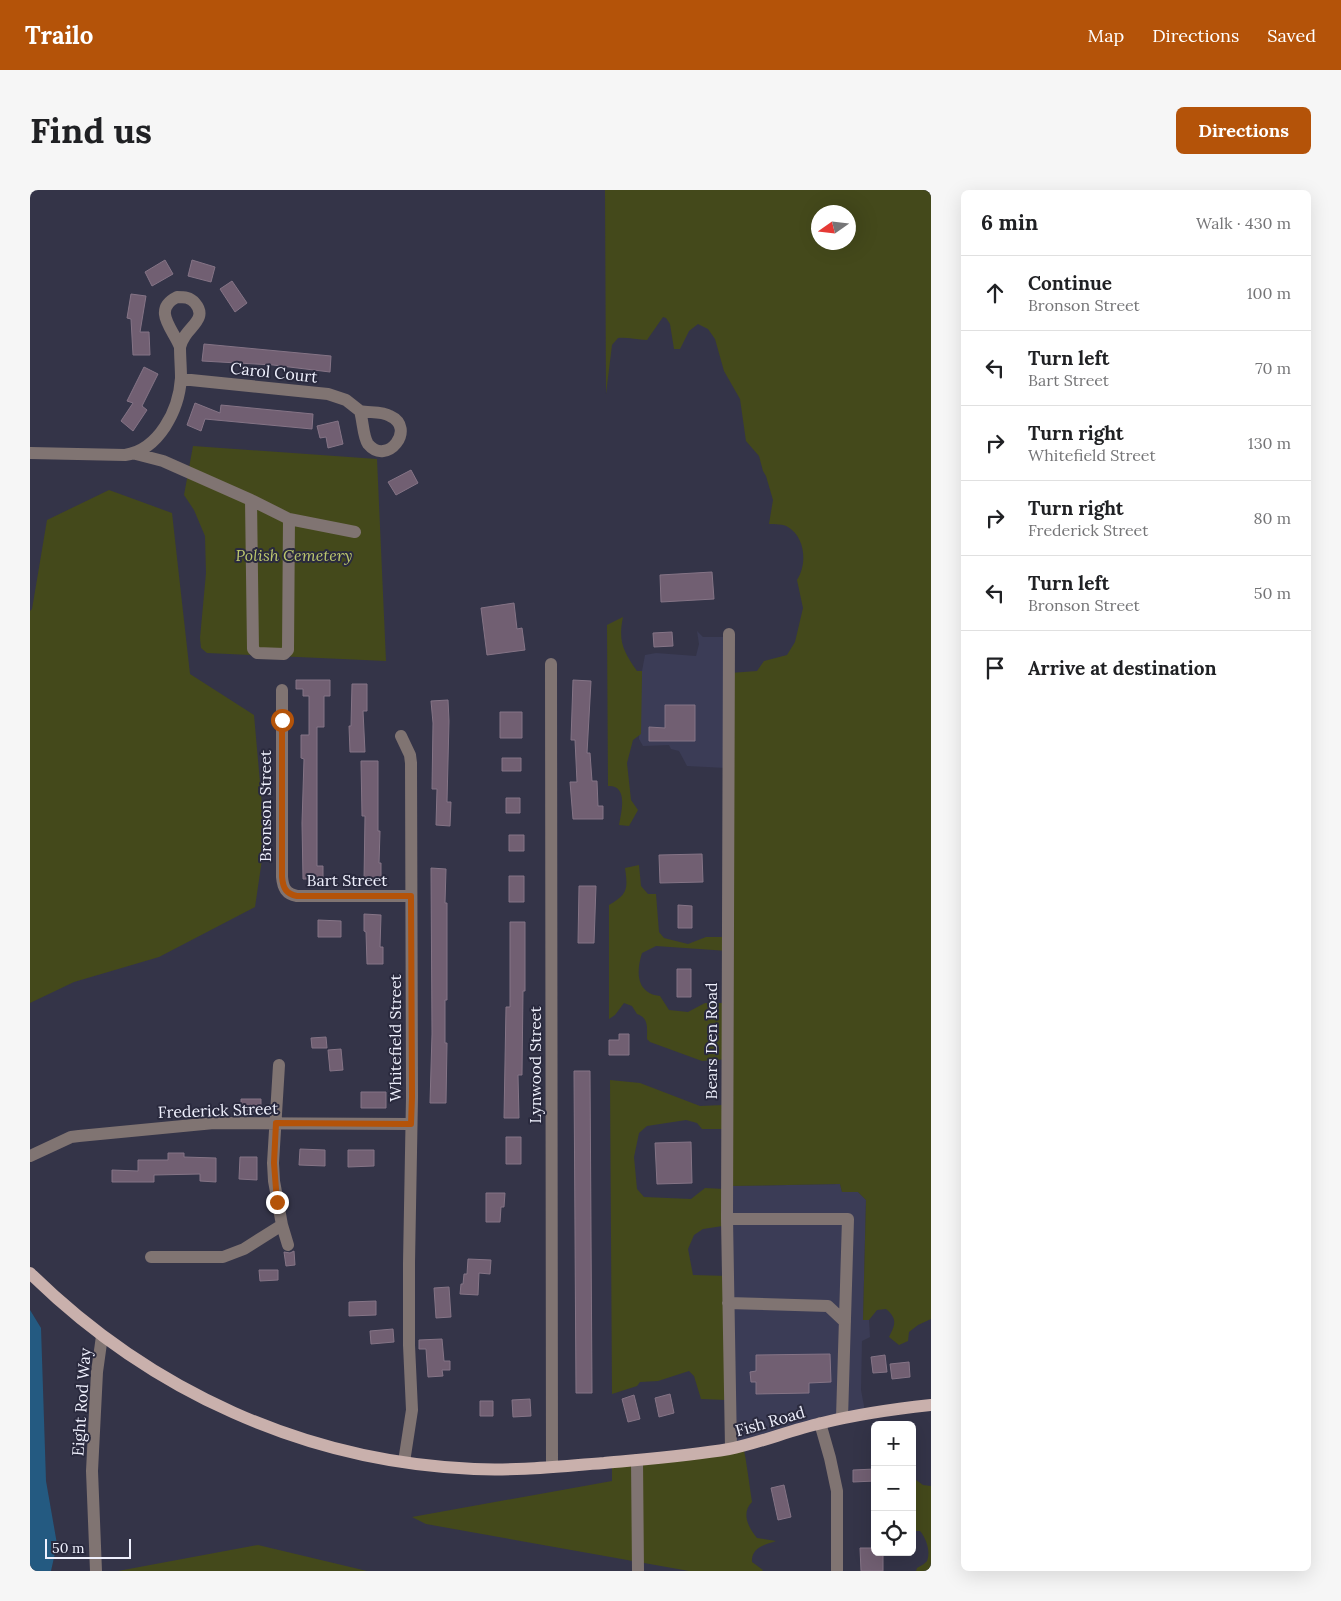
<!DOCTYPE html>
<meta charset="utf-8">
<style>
:root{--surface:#fff;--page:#f6f6f6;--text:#202124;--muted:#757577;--line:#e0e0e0;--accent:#b45309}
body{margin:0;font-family:Lora,serif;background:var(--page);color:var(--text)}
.controls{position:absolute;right:15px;bottom:15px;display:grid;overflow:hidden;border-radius:8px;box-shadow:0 5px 20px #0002}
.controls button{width:45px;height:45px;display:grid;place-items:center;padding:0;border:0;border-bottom:1px solid var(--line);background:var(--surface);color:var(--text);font:25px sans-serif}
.compass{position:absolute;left:781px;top:15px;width:45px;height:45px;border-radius:50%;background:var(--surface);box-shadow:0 5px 20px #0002;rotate:256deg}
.scale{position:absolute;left:15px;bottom:12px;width:86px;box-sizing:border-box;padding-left:5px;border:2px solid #eff0fd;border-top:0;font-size:14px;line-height:18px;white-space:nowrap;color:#eff0fd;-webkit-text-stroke:4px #2a2a3e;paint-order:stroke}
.stop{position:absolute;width:15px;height:15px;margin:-11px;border:4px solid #b45309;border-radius:50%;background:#fff}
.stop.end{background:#b45309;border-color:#fff;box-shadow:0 1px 5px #0008}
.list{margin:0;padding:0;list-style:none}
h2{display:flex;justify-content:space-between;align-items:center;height:65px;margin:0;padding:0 20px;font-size:21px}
h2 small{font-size:16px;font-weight:400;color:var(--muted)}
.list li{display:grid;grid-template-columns:32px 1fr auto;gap:15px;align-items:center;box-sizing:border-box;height:75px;padding:0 20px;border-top:1px solid var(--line)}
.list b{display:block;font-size:19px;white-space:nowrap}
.list p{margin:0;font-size:16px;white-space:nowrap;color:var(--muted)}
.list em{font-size:16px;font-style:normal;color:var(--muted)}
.icon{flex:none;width:28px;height:28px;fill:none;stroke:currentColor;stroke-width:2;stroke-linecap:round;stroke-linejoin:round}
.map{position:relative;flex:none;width:901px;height:1381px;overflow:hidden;border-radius:8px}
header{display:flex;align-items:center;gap:30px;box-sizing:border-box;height:70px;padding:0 25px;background:var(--accent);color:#fff}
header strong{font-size:24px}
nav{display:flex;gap:28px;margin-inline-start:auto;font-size:18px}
.intro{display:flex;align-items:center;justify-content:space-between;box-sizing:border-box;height:120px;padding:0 30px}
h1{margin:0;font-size:35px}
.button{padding:12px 22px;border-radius:8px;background:var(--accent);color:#fff;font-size:18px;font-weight:700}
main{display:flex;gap:30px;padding:0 30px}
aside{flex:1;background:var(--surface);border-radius:8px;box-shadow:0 5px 20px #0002}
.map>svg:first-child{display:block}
.built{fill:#3b3c56}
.green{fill:#44491b;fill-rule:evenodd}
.water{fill:#245a81}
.building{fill:#715f72;stroke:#857486}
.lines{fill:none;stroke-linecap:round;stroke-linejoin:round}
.minor{stroke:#807472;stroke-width:12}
.major{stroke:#c9b0ac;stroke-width:12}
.route{stroke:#b45309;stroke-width:6}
.labels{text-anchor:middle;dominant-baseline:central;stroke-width:4;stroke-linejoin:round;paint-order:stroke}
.street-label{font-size:16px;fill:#eff0fd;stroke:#2a2a3e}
.park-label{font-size:16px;font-style:italic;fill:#bcc76d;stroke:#2a2a3e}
</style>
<header>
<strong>Trailo</strong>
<nav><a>Map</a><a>Directions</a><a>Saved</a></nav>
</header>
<div class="intro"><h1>Find us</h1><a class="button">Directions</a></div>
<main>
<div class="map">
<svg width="901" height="1381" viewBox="0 0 901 1381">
<rect width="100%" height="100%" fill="#343448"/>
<!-- built -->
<path class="built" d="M667,441L673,447H698L696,578L657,576L649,561L641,559L639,555L613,556L609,549L612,481L615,465L626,463L666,466L669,454Z
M810,994L812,1002H828L836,1010L833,1129L839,1130L840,1147L832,1151L831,1200L835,1221L702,1255L699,996Z"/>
<!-- green -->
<path class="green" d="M575,0H901V1129L888,1135L879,1142L878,1151L869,1155L859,1147C865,1135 868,1129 856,1119L847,1120L839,1130H833L836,1010L828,1002H812L810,994L700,996L693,939H672L667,933L656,930L617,936L609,943L604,967L607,999L614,1007L661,1009L675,998L694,999L699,1035L673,1039L664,1045L658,1059L663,1085L699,1086L696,1210L671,1209L664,1186L659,1181L628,1191L610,1192L607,1196L582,1204L580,890L610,893L670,916L693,915L698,869L672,871L620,852L617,849C617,838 619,828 607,824L602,816L594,813L585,825L579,829V715C598,704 598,699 595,678L609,675L611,696L618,704H626L629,742L634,748L658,754L676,747H699L700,483L727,481L734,471L757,465L765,452L773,418L767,390C777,375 776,348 758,337C754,334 744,334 739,334L743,310L736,286L733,281L729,266L716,251L710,209L694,181L685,149L678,139L668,134L659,141L650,159H644L640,134L636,128L633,127L617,150C607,150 597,147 588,148L582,155L576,204ZM788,22H818V52H788ZM626,756L698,761L699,813H675L658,822L639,820L630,806C606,803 606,782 612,763Z
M163,256L347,269L356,471L177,463L171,458L170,448L176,383L175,346L164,320L154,305Z
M79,300L142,323L160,484L224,525L235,649L225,717L129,767L44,792L0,813V421L2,419L17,330Z
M593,427C588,451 593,461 607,481H612V486L611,544L603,550L597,573L601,610L608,620L599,636L589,635C591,623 599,595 578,596L577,435Z
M713,1255C717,1274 719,1293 722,1312C711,1323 718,1337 727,1348L746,1351C735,1355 721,1357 722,1372L733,1380L732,1381H659L396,1334L382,1327L582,1291V1273Z
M882,1287L893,1295L901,1296V1381H886L887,1378C890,1376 895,1374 897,1371C901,1361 896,1348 890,1341H882Z
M228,1355L337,1381H88Z"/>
<!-- water -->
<path class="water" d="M0,1120L11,1138L16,1291L27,1354L21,1381H0Z"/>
<!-- building -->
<path class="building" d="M135,70L143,84L122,96L115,82Z
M162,70L185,77L181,92L158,86Z
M202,91L217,113L205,122L190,99Z
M101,104L116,106L110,142H119L120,165H103L101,129L97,128Z
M174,154L301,166L300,182L243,175L172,171Z
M114,177L128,184L112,216L117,220L103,241L91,231L103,213L97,211Z
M165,213L190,223L191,215L283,224L282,239L175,229L171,241L157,235Z
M308,231L313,254L298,258L296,247L290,248L287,236Z
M381,280L388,293L366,305L358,292Z
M682,382L684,409L631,412L630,385Z
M484,413L487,439L492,438L495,460L457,465L451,418Z
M642,442L643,456L624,457L623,443Z
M266,490H300V506H294V537H287V676H293V689H273L272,633L274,569L271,568V545H279V506H273V499H266Z
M543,490L561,491L557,563H560L562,591H567L568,616H573V629H543L540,592H547L545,550H541Z
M322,494H337V521H333L335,562H320L319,536H321Z
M418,510L419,531L417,612H421L420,636L406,635L407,599H402L403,533L401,511Z
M635,515H665V551H619V537L635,538Z
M470,522H492V548H470Z
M472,568H491V581H472Z
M331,571H348V641H350L349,673H351V690H334L335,626H332Z
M476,608H490V623H476Z
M479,645H494V661H479Z
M672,664L673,692L630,693L629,665Z
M401,678L416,679L415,713H417V810H415V853H417L416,913H400L402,844Z
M479,686H494V712H479Z
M549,696H566L564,753H548Z
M648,715L662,716V738H648Z
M334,724L351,725L350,757H353V774H337L336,742L334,741Z
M288,730L311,731V747H288Z
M480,732H495V801H493L492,885H488L489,928H474L476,817H480Z
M647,779H661V807H647Z
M589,844H599V865H579V850H589Z
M296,847L297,858H282L281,848Z
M311,859L313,880L300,881L298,860Z
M544,881H560L562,1203H546Z
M331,902H356V918H331Z
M211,909H231V922H211Z
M476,947H491V974H476Z
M661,952L662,993L627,994L625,953Z
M270,959L295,960V976L269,975Z
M318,960H344V976L318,977Z
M138,963H154V967L186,968V992L170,991V984L124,985V992H82V980L108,981V970H138Z
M210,967H227V990L209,989Z
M456,1003H475L474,1017H471L470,1032H456Z
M264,1061L265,1075L256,1076L254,1062L260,1063Z
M438,1069L461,1070L460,1084L449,1083L448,1105L430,1104L431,1094H433L434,1084H437Z
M229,1080H248V1090L230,1091Z
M419,1097L421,1127L406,1128L404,1098Z
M346,1111V1125L319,1126V1112Z
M363,1139L364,1152L341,1154L340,1141Z
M412,1149L414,1171H420V1180H412L413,1186L398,1187L396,1159H389V1150Z
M800,1164L801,1192L779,1193V1203L726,1204V1192H721L720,1182L726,1181V1165Z
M855,1165L857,1182L843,1183L841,1167Z
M879,1172L880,1187L862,1189L860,1174Z
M640,1204L644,1223L629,1227L625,1208Z
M604,1205L610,1229L598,1232L592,1209Z
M500,1209L501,1226L483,1227L482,1210Z
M450,1211H463V1226H450Z
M845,1279V1291L823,1292V1280Z
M754,1295L761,1327L748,1330L741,1298Z
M830,1358H845V1362H853V1381H831Z"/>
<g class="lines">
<!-- minor -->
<path class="minor" d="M147,107C154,107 160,107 165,113C177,127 162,135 155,146C153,149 151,153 150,157C144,140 121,120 147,107Z
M151,189L298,204L316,210L330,221
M330,221C339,223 352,221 360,226C387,238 357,277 338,254C333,247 333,231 330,221Z
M0,263L95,265C129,260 149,220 151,188C151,178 150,167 150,157
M106,264L133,271L221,310L259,329L325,342
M221,310L223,459L227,463L254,464L258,460L259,329
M699,444L697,1029L701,1258
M521,474L522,1277
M252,500V687C253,698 256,704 267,706H381
M371,546L380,565L381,573L382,907L379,1073V1155L382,1220L374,1272
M249,875L243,973L244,991L252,1035L258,1055
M0,966L41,947L49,946L184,933L381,934
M697,1029H818L812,1228
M121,1067H193L214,1059L252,1035
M698,1113L798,1116L815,1132
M790,1233L800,1268L807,1301V1381
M607,1270L608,1381
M66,1381L62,1281L67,1182L72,1146"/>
<!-- major -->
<path class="major" d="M0,1083C120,1201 275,1272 444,1279C488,1281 531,1276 574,1273C616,1269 658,1266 699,1259C730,1253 760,1240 792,1233C828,1224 864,1219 901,1215"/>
</g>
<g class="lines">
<!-- route -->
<path class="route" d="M247,1012L244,973L246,933L381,934L382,907L381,706H267C256,704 253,698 252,687V530"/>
</g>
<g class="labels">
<!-- street labels -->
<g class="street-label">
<text transform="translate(244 182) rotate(6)">Carol Court</text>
<text transform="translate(235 616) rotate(-90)">Bronson Street</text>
<text x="317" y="690">Bart Street</text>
<text transform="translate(365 848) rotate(-90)">Whitefield Street</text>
<text transform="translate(681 851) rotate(-90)">Bears Den Road</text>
<text transform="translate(505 875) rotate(-90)">Lynwood Street</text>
<text transform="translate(188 920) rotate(-2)">Frederick Street</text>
<text transform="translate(51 1212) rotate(-86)">Eight Rod Way</text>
<text transform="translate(740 1231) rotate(-16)">Fish Road</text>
</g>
<!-- park labels -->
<g class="park-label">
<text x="264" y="365">Polish Cemetery</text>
</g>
</g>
</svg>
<div class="controls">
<button>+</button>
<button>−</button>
<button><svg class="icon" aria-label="locate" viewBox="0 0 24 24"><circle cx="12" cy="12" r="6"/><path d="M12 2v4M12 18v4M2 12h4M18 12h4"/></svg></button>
</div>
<svg class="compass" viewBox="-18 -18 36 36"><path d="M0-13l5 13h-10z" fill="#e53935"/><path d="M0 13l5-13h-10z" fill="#757577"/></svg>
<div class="scale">50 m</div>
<div class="stop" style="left:252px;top:530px"></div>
<div class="stop end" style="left:247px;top:1012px"></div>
</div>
<aside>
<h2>6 min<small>Walk · 430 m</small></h2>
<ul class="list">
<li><svg class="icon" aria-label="ahead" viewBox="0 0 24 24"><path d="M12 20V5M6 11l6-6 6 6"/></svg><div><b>Continue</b><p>Bronson Street</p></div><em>100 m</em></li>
<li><svg class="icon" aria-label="left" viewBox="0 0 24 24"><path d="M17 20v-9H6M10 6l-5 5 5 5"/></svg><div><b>Turn left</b><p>Bart Street</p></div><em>70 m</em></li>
<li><svg class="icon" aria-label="right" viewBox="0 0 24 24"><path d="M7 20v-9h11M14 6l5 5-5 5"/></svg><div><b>Turn right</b><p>Whitefield Street</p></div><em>130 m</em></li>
<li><svg class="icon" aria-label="right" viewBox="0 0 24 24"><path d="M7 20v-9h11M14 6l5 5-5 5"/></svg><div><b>Turn right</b><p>Frederick Street</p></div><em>80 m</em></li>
<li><svg class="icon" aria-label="left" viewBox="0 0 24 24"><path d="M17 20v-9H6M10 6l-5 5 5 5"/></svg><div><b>Turn left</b><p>Bronson Street</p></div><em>50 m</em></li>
<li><svg class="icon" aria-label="arrive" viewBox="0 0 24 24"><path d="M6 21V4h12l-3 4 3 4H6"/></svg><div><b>Arrive at destination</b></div></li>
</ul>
</aside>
</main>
